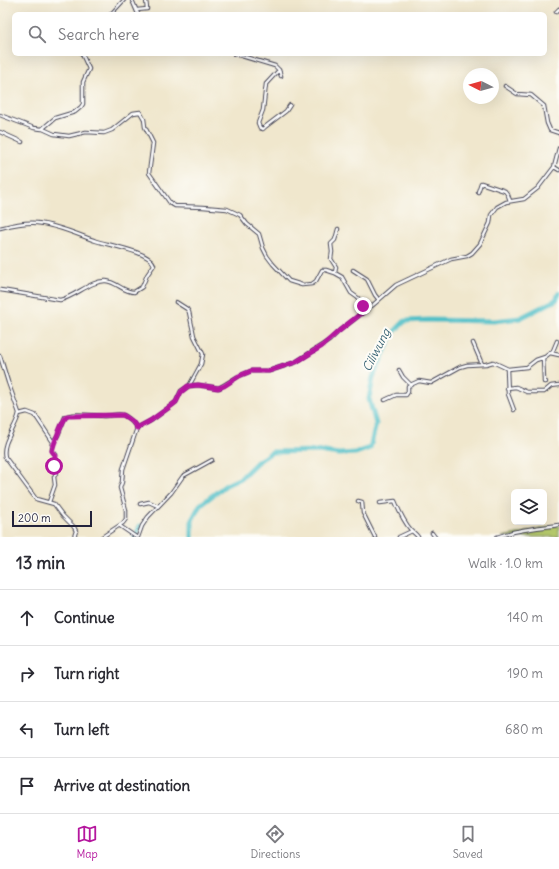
<!DOCTYPE html>
<meta charset="utf-8">
<style>
:root{--surface:#fff;--page:#f7f7f7;--text:#2b2b33;--muted:#7c7c81;--line:#e1e1e2;--accent:#b5179e}
body{margin:0;font-family:Delius,sans-serif;background:var(--page);color:var(--text)}
.controls{position:absolute;right:12px;bottom:12px;display:grid;overflow:hidden;border-radius:6px;box-shadow:0 4px 16px #0002}
.controls button{width:36px;height:36px;display:grid;place-items:center;padding:0;border:0;border-bottom:1px solid var(--line);background:var(--surface);color:var(--text);font:20px sans-serif}
.compass{position:absolute;left:463px;top:68px;width:36px;height:36px;border-radius:50%;background:var(--surface);box-shadow:0 4px 16px #0002;rotate:276deg}
.scale{position:absolute;left:12px;bottom:10px;width:80px;box-sizing:border-box;padding-left:4px;border:2px solid #22223b;border-top:0;font-size:11px;line-height:14px;white-space:nowrap;color:#22223b;-webkit-text-stroke:3px #fdfcf7;paint-order:stroke}
.stop{position:absolute;width:12px;height:12px;margin:-9px;border:3px solid #b5179e;border-radius:50%;background:#fff}
.stop.end{background:#b5179e;border-color:#fff;box-shadow:0 1px 4px #0008}
.list{margin:0;padding:0;list-style:none}
h2{display:flex;justify-content:space-between;align-items:center;height:52px;margin:0;padding:0 16px;font-size:17px}
h2 small{font-size:13px;font-weight:400;color:var(--muted)}
.list li{display:grid;grid-template-columns:26px 1fr auto;gap:12px;align-items:center;box-sizing:border-box;height:56px;padding:0 16px;border-top:1px solid var(--line)}
.list b{display:block;font-size:15px;white-space:nowrap}
.list em{font-size:13px;font-style:normal;color:var(--muted)}
.icon{flex:none;width:22px;height:22px;fill:none;stroke:currentColor;stroke-width:2;stroke-linecap:round;stroke-linejoin:round}
.map{position:relative;flex:none;width:559px;height:537px;overflow:hidden}
.search{position:absolute;background:var(--surface);box-shadow:0 4px 16px #0002;left:12px;right:12px;top:12px;height:44px;display:flex;align-items:center;gap:10px;box-sizing:border-box;padding:0 14px;border-radius:6px;color:var(--muted);font-size:15px}
.sheet{height:276px;background:var(--surface)}
nav{display:flex;justify-content:space-around;align-items:center;box-sizing:border-box;height:56px;border-top:1px solid var(--line);background:var(--surface);font-size:11px;color:var(--muted)}
nav a{display:grid;justify-items:center;gap:2px}
nav .on{color:var(--accent)}
.map>svg:first-child{display:block}
.green{fill:#b5c96c;stroke:#6c7654}
.lines{fill:none;stroke-linecap:round;stroke-linejoin:round}
.river{stroke:#52c0c7;stroke-width:5}
.minor-casing{stroke:#414051;stroke-width:4.5}
.minor{stroke:#fff;stroke-width:2.5}
.route{stroke:#b5179e;stroke-width:5}
.labels{text-anchor:middle;dominant-baseline:central;stroke-width:4;stroke-linejoin:round;paint-order:stroke}
.water-label{font-size:12px;font-style:italic;fill:#356173;stroke:#fdfcf7}
</style>
<div class="map">
<svg width="559" height="537" viewBox="0 0 559 537">
<rect width="100%" height="100%" fill="#fdfcf7"/>
<filter id="ink" filterUnits="userSpaceOnUse"><feTurbulence type="fractalNoise" baseFrequency=".025" numOctaves="2"/><feDisplacementMap in="SourceGraphic" scale="8" xChannelSelector="R" yChannelSelector="G"/><feConvolveMatrix kernelMatrix="1 2 1 2 8 2 1 2 1" color-interpolation-filters="sRGB"/></filter>
<filter id="wash" filterUnits="userSpaceOnUse"><feTurbulence type="fractalNoise" baseFrequency=".012" numOctaves="4" result="noise"/><feDisplacementMap in="SourceGraphic" scale="16" xChannelSelector="R" yChannelSelector="G"/><feGaussianBlur stdDeviation="0.9" result="paint"/><feColorMatrix in="noise" values="0 0 0 0 0 0 0 0 0 0 0 0 0 0 0 0 0 1.4 0 .05"/><feComposite in="paint" operator="in"/></filter>
<g filter="url(#wash)">
<rect width="100%" height="100%" fill="#f0e7cd"/>
<!-- green -->
<path class="green" d="M559,525V537H502Z"/>
<g class="lines">
<!-- river -->
<path class="river" d="M135,537L140,526
M192,537V520L200,505L226,485L241,478L257,462L272,452L318,451L339,454L356,453L370,448L376,424L369,399L373,377L393,333L405,321L429,320L494,321L520,318L556,300L559,293"/>
</g>
</g>
<g filter="url(#ink)">
<g class="lines">
<defs>
<path id="minor" d="M132,0L138,14
M137,10L147,9L146,0
M556,12L559,9
M111,14L124,0
M235,54L275,66L279,70L281,76
M279,70L266,84L263,110L258,123L260,128L263,129L265,127L286,111L290,105
M505,86L517,94L531,95L544,106L547,123L550,130L559,133
M0,115L34,128L42,129L55,118L75,112L81,107L83,104V82L89,69L82,54
M43,129L54,134L69,136L86,132L104,133L112,130L133,113L140,112L144,119L145,127L153,143L149,173L170,203L175,206L203,207L227,209L240,215L247,224L259,234L263,248L267,256L273,264L289,281L302,285L312,284L316,281L322,270H326L335,273
M0,132L22,142
M554,167L559,170
M478,192L481,183L505,191L508,195L510,201
M0,228C12,225 24,222 37,223C57,225 76,234 96,241C108,245 151,252 154,265L147,275L142,287L134,292C123,292 117,282 106,281C91,280 75,297 60,300L7,291L0,290
M338,229L335,240L331,244L332,252L331,259L336,267L335,273L342,277L351,293L358,298L365,310
M353,270L367,279L375,295L379,300
M176,302L187,309L189,312L194,336L203,354L201,364L189,386
M473,343L482,364
M552,353L557,341
M0,356L8,382L19,413C17,427 1,442 5,457L36,499L54,504L63,516L74,527L76,531L74,537
M543,358L544,380V382H546
M507,369L508,394L514,410
M399,370L403,377L411,385
M507,388L516,387L527,392H544L551,386L559,385
M385,400L396,395H406L408,392V386L419,381L431,383L460,367L467,365L486,364L493,362L508,369L527,367L536,360L545,357L550,353L559,355
M19,414L27,412L35,415L53,442
M358,501L362,502L363,513L375,537
M49,502L55,485L54,477L56,473L53,468L56,455L52,450L53,442L58,435L65,417C73,412 94,416 105,416C111,416 118,413 123,415C129,417 133,423 137,428
M380,503L395,501C399,511 404,522 411,530C413,532 416,534 418,537
M140,504L149,502L158,506
M120,526L136,537
M432,533L435,537
M102,537L123,523L126,519V510L120,488L122,482L123,469L137,428L152,420L176,402L181,391L189,386L198,385L219,388L239,376L251,371H269L296,362L330,340L339,331L373,305L396,285L451,259L467,256L472,253L480,244L490,223L491,215L497,207L506,202L524,199L538,188L554,167L559,148
M138,537L142,526L148,517L171,493L183,476L212,460
M399,537L412,531
M497,537C504,535 511,532 518,531C532,528 545,527 559,525"/>
</defs>
<!-- minor casing -->
<use href="#minor" class="minor-casing"/>
<!-- minor -->
<use href="#minor" class="minor"/>
</g>
</g>
<g class="lines" filter="url(#ink)">
<!-- route -->
<path class="route" d="M54,466L56,456L52,451C53,446 63,419 67,416L123,415L132,421L137,428L150,421L171,406L176,402L181,392L188,386L198,385L218,388L224,386L239,376L251,371H269L296,362L322,346L339,331L363,312L365,310L363,306"/>
</g>
<g class="labels">
<!-- water labels -->
<g class="water-label">
<text transform="translate(376 350) rotate(-63)">Ciliwung</text>
</g>
</g>
</svg>
<div class="controls">
<button><svg class="icon" aria-label="layers" viewBox="0 0 24 24"><path d="M12 4l9 5-9 5-9-5zM3 14l9 5 9-5"/></svg></button>
</div>
<svg class="compass" viewBox="-18 -18 36 36"><path d="M0-13l5 13h-10z" fill="#e53935"/><path d="M0 13l5-13h-10z" fill="#7c7c81"/></svg>
<div class="scale">200 m</div>
<div class="stop" style="left:54px;top:466px"></div>
<div class="stop end" style="left:363px;top:306px"></div>
<div class="search"><svg class="icon" aria-label="search" viewBox="0 0 24 24"><circle cx="10" cy="10" r="6"/><path d="M15 15l6 6"/></svg>Search here</div>
</div>
<section class="sheet">
<h2>13 min<small>Walk · 1.0 km</small></h2>
<ul class="list">
<li><svg class="icon" aria-label="ahead" viewBox="0 0 24 24"><path d="M12 20V5M6 11l6-6 6 6"/></svg><div><b>Continue</b></div><em>140 m</em></li>
<li><svg class="icon" aria-label="right" viewBox="0 0 24 24"><path d="M7 20v-9h11M14 6l5 5-5 5"/></svg><div><b>Turn right</b></div><em>190 m</em></li>
<li><svg class="icon" aria-label="left" viewBox="0 0 24 24"><path d="M17 20v-9H6M10 6l-5 5 5 5"/></svg><div><b>Turn left</b></div><em>680 m</em></li>
<li><svg class="icon" aria-label="arrive" viewBox="0 0 24 24"><path d="M6 21V4h12l-3 4 3 4H6"/></svg><div><b>Arrive at destination</b></div></li>
</ul>
</section>
<nav>
<a class="on"><svg class="icon" aria-label="map" viewBox="0 0 24 24"><path d="M3 6l6-2 6 2 6-2v14l-6 2-6-2-6 2zM9 4v14M15 6v14"/></svg>Map</a>
<a><svg class="icon" aria-label="directions" viewBox="0 0 24 24"><path d="M12 3l9 9-9 9-9-9zM9 14v-3h6M13 9l2 2-2 2"/></svg>Directions</a>
<a><svg class="icon" aria-label="saved" viewBox="0 0 24 24"><path d="M7 4h10v16l-5-4-5 4z"/></svg>Saved</a>
</nav>
